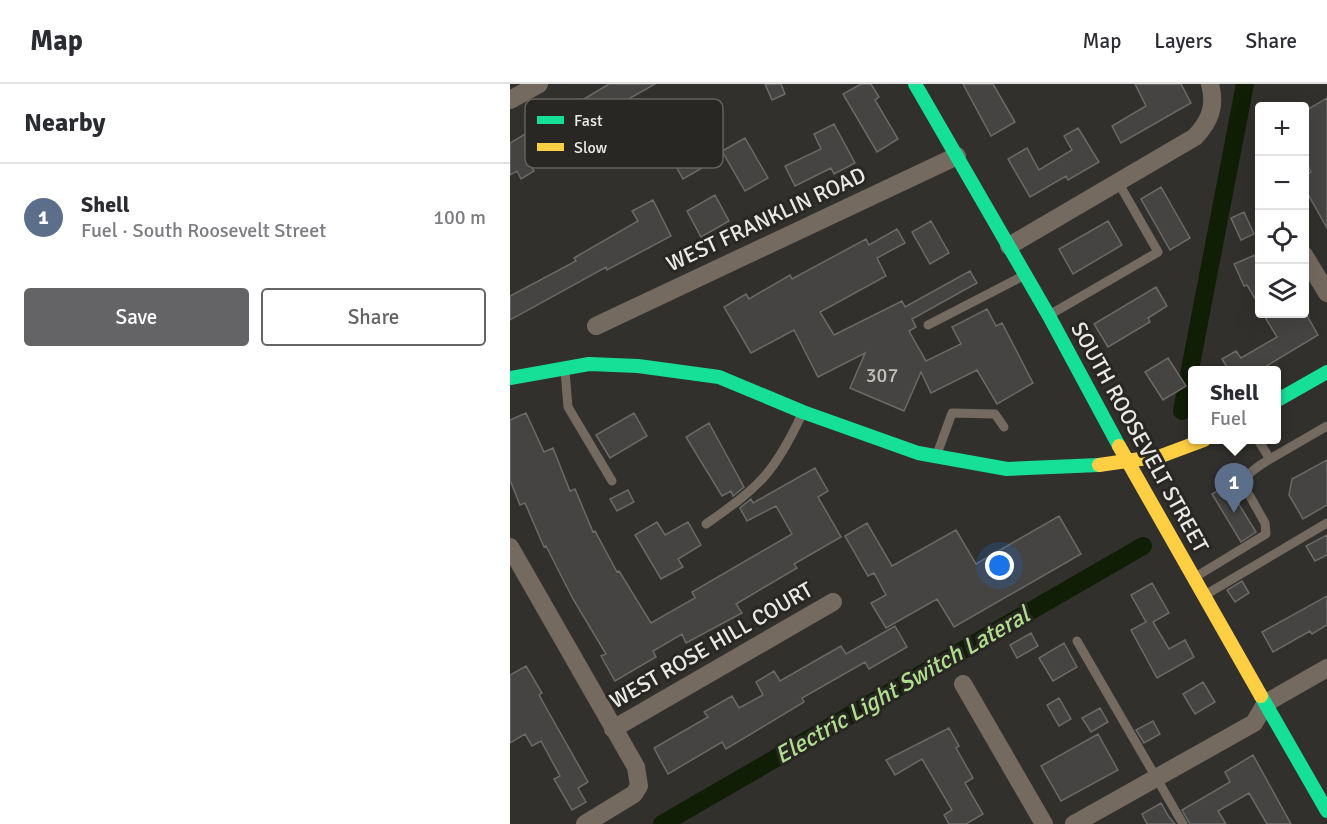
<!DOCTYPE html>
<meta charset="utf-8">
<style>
:root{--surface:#fff;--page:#f2f2f3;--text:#2b2b33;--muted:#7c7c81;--line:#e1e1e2;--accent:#646366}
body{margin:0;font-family:Signika,sans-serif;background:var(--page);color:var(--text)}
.controls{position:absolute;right:18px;top:18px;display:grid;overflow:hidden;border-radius:6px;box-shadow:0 6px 24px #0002}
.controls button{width:54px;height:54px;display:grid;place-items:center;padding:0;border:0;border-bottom:2px solid var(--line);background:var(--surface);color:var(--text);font:30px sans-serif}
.you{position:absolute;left:490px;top:482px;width:21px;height:21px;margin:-15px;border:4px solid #fff;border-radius:50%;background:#1a73e8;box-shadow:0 0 0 9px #1a73e833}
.badge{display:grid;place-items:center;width:39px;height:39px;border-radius:50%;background:var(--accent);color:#fff;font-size:20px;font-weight:700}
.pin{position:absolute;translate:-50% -50px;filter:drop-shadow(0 2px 3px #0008)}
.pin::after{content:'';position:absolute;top:32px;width:21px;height:18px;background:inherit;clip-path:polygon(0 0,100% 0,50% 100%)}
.popup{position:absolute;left:678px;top:282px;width:93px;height:78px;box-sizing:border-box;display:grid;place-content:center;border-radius:6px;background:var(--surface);filter:drop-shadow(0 2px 4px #0005);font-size:20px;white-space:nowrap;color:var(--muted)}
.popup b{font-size:22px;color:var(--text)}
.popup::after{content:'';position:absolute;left:50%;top:100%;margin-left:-12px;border:12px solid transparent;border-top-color:var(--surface)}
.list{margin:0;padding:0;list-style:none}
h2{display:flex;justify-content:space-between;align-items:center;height:78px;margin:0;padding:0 24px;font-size:26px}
h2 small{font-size:20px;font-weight:400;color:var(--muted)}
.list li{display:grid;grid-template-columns:39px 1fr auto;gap:18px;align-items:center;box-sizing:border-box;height:108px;padding:0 24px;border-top:2px solid var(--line)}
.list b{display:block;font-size:22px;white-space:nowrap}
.list p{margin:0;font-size:20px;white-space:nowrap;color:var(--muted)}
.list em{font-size:20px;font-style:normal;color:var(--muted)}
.actions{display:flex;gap:12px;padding:18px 24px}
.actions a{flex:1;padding:14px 0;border:2px solid var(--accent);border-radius:6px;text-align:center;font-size:21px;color:var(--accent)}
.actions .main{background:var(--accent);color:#fff}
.icon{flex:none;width:33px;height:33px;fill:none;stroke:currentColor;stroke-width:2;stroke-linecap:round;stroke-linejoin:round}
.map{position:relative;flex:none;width:817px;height:740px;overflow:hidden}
header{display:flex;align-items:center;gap:36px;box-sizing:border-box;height:84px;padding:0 30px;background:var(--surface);border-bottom:2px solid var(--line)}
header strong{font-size:28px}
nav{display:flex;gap:33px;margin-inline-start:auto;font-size:21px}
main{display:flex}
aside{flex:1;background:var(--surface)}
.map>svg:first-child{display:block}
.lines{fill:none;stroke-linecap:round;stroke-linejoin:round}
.canal{stroke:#101e06;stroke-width:18}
.building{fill:#454442;stroke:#6b6a68;stroke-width:1.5}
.lane{stroke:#756a5f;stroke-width:9}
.street{stroke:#756a5f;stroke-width:18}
.fast{stroke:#16e098;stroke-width:14}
.slow{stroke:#ffcf43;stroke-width:14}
.labels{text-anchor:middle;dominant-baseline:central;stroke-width:6;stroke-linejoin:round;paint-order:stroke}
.number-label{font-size:20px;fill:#c1c0bd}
.street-label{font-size:22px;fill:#eae9e6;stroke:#292723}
.water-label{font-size:24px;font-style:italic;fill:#b0de8e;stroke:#292723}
.key{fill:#292723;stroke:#63615e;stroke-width:1.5}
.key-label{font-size:16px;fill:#eae9e6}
</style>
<header>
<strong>Map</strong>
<nav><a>Map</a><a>Layers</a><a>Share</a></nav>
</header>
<main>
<aside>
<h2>Nearby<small></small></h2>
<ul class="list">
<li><span class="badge" style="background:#5c6f8a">1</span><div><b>Shell</b><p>Fuel · South Roosevelt Street</p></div><em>100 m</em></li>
</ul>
<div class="actions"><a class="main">Save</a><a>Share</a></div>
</aside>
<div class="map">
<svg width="817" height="740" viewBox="0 0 817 740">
<rect width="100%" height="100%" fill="#32302d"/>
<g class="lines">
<!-- canal -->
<path class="canal" d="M672,327L735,0
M152,740L633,462"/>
</g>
<!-- building -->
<path class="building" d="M99,0H145L23,69L24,71L17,75L24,87L11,95L7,87L0,91V59Z
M255,0H271L275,10L262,16Z
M351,0H361L369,13L365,16L388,55L367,68L333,10Z
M453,0H483L505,38L481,52Z
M625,0H671L681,19L611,59L602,42L636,22Z
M817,14V144L795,105V92L801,88L795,76V27Z
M324,40L345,79L324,90L321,84L285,102L275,82L311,65L304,50Z
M568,44L589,78L558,96L556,92L520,113L498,75L517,64L529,86L562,66L554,52Z
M235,54L258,94L235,107L212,67Z
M182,66L192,84L173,95L163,77Z
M651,103L680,154L660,166L631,115Z
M205,111L219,137L191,153L177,127Z
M143,116L161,152L97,186L96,183L0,236V212L66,177L64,174L128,137L122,127Z
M734,128L744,150L731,156L721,134Z
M421,137L439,169L420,180L402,148Z
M598,137L612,161L563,190L549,165Z
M387,145L395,159L367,174L376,192L310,228L324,251L392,217L395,223L460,187L467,199L402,235L406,243L399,247L416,277L451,260L442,243L477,225L486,242L492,239L523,299L487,320L467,286L421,309L411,288L394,327L340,304L355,269L308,293L284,246L241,269L214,223L236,210L239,215L280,191L282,195L356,155L359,161Z
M745,171L750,182V223L737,201L734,202L724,180Z
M646,203L657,222L638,234L640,238L598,263L584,240Z
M753,230H796L808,251L750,286H710L717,283L712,275L726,267L731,274L767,253Z
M658,274L676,302L653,316L635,288Z
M16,329L34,368L43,364L60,407L65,405L83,448L85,447L107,488L109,487L141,539L185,514L182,508L282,450L266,422L237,437L230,424L241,415L243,419L305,384L318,407L308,413L331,453L284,480L287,484L226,520L232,529L176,559L172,550L143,567L146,573L105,597L91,572L96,570L63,515L36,462L34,463L15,419L10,421L0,396V336Z
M124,329L137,352L100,374L86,351Z
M199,339L234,403L223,412L221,407L212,412L176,353Z
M817,376V421L793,435L779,411L782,395Z
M717,401L746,448L731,458L702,410Z
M118,406L124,418L107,427L100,415Z
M549,432L571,470L444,543L427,515L376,544L361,519L376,511L364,489L358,492L335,452L357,439L382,482L446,446L466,480Z
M147,438L155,451L178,438L191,461L168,475L173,483L151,495L125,451Z
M817,451V471L805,477L796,462Z
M732,497L739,509L725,518L717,506Z
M642,499L659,529L643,538L659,565L675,556L684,573L647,594L621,546L636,538L621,511Z
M817,512V541L802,550L800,547L763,568L752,548Z
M385,542L397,563L359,585L355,578L292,614L294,618L216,665L212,658L158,690L144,664L198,633L194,628L222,612L229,624L253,611L246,598L264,587L270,597L331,562L336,570Z
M521,549L528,562L507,574L500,561Z
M554,559L567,583L543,597L529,574Z
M16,582L32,609L29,611L78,698L68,704L76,718L62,726L44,695L50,692L31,657L22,662L15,650L0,659V591Z
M693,598L705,618L685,630L673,610Z
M549,614L561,635L549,642L537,621Z
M590,624L598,638L581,648L572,634Z
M643,637L650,650L634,659L626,646Z
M439,644L449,662L446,664L463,694L455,699L473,730L456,740H439L434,731L442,726L412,675L385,691L376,676Z
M588,650L608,686L551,717L531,682Z
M743,671L781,740H757L739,709L708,727L716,740H680L672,726L720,698L715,688Z
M651,719L659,733L665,740H637L632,730Z"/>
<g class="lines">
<!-- lane -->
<path class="lane" d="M541,230L648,168L608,98
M418,241L515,191
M55,287L58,323L102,397
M427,370L442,329L485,330L494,343
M760,375L817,342
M196,440C249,403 264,390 292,330
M687,492L756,450L755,439L733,400C738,388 749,382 760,375L748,356
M695,511L817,439
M567,557L673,740"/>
<!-- street -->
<path class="street" d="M0,16L29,0
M499,162L685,53C700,37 706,22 700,0
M794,171L817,209
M86,242L447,72
M0,463L126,683L129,702L124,710L75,740
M453,600L534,740
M103,645L323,518
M564,740L744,639L756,619L817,584"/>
<!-- fast -->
<path class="fast" d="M405,0L539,232L609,362
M0,294L79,280L128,282L209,293L293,328L408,369L497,385L589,381
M766,317L817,288
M751,612L817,727"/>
<!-- slow -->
<path class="slow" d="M609,362L751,612
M589,381L651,372L694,356"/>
</g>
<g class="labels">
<!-- number labels -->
<g class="number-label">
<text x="372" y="291">307</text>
</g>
<!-- street labels -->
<g class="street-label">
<text transform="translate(256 135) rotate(-25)">WEST FRANKLIN ROAD</text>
<text transform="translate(630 353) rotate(61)">SOUTH ROOSEVELT STREET</text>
<text transform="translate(201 561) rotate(-30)">WEST ROSE HILL COURT</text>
</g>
<!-- water labels -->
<g class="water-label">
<text transform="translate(392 601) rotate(-30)">Electric Light Switch Lateral</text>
</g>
</g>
<!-- legend -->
<rect x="15" y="15" width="198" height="69" rx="9" class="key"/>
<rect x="27" y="32" width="27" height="8" fill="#16e098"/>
<rect x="27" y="59" width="27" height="8" fill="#ffcf43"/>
<g class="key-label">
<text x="64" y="42">Fast</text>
<text x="64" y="69">Slow</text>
</g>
</svg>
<div class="controls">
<button>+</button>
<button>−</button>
<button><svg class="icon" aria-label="locate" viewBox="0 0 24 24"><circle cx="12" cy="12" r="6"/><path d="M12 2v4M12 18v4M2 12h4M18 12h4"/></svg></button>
<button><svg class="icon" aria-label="layers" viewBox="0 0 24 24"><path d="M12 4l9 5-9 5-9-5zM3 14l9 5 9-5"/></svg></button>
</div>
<div class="you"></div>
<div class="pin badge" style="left:724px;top:429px;background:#5c6f8a">1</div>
<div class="popup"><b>Shell</b>Fuel</div>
</div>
</main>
